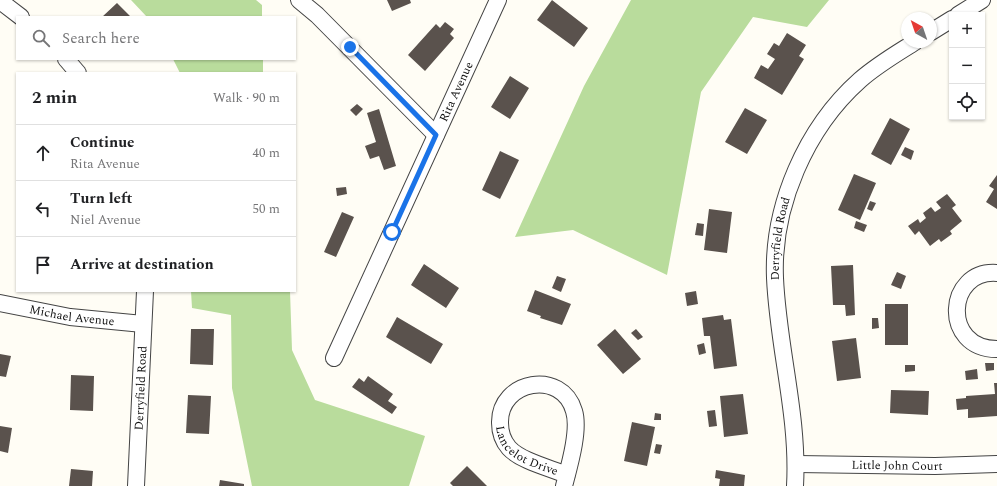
<!DOCTYPE html>
<meta charset="utf-8">
<style>
:root{--surface:#fff;--page:#f2f2f2;--text:#202124;--muted:#757577;--line:#e0e0e0}
body{margin:0;font-family:Spectral,serif;background:var(--page);color:var(--text)}
.controls{position:absolute;right:12px;top:12px;display:grid;overflow:hidden;border-radius:0px;box-shadow:0 1px 3px #0004}
.controls button{width:36px;height:36px;display:grid;place-items:center;padding:0;border:0;border-bottom:1px solid var(--line);background:var(--surface);color:var(--text);font:20px sans-serif}
.compass{position:absolute;left:901px;top:12px;width:36px;height:36px;border-radius:50%;background:var(--surface);box-shadow:0 1px 3px #0004;rotate:320deg}
.stop{position:absolute;width:12px;height:12px;margin:-9px;border:3px solid #1a73e8;border-radius:50%;background:#fff}
.stop.end{background:#1a73e8;border-color:#fff;box-shadow:0 1px 4px #0008}
.list{margin:0;padding:0;list-style:none}
h2{display:flex;justify-content:space-between;align-items:center;height:52px;margin:0;padding:0 16px;font-size:17px}
h2 small{font-size:13px;font-weight:400;color:var(--muted)}
.list li{display:grid;grid-template-columns:26px 1fr auto;gap:12px;align-items:center;box-sizing:border-box;height:56px;padding:0 16px;border-top:1px solid var(--line)}
.list b{display:block;font-size:15px;white-space:nowrap}
.list p{margin:0;font-size:13px;white-space:nowrap;color:var(--muted)}
.list em{font-size:13px;font-style:normal;color:var(--muted)}
.icon{flex:none;width:22px;height:22px;fill:none;stroke:currentColor;stroke-width:2;stroke-linecap:round;stroke-linejoin:round}
.map{position:relative;flex:none;width:997px;height:486px;overflow:hidden}
.search{position:absolute;background:var(--surface);box-shadow:0 1px 3px #0004;left:16px;top:16px;width:280px;height:44px;display:flex;align-items:center;gap:10px;box-sizing:border-box;padding:0 14px;border-radius:0px;color:var(--muted);font-size:15px}
.panel{position:absolute;background:var(--surface);box-shadow:0 1px 3px #0004;left:16px;top:72px;width:280px;height:220px;border-radius:0px}
.map>svg:first-child{display:block}
.forest{fill:#b9dc9c}
.building{fill:#5a524d}
.lines{fill:none;stroke-linecap:round;stroke-linejoin:round}
.street-casing{stroke:#444;stroke-width:18}
.street{stroke:#fff;stroke-width:16}
.route{stroke:#1a73e8;stroke-width:5}
.labels{text-anchor:middle;dominant-baseline:central;stroke-width:4;stroke-linejoin:round;paint-order:stroke}
.street-label{font-size:12px;fill:#111;stroke:#fff}
</style>
<div class="map">
<svg width="997" height="486" viewBox="0 0 997 486">
<rect width="100%" height="100%" fill="#fffdf5"/>
<!-- forest -->
<path class="forest" d="M131,0H256L262,5V17H147Z
M631,0H829L807,27L753,17L701,92L667,275L573,230L515,237L584,86Z
M173,59H263V73H180Z
M191,291H290L292,350L315,400L425,436L409,486H252L232,388L231,315L192,308Z"/>
<!-- building -->
<path class="building" d="M387,0H410L411,3L392,11Z
M552,0L588,28L574,47L537,20Z
M117,3L131,17H102Z
M445,22L454,29L450,34L454,38L425,71L408,55L436,24L440,28Z
M787,33L806,45L799,56L804,59L782,95L754,78L761,65L768,69L775,59L767,54L774,43L779,46Z
M510,76L529,88L510,119L491,107Z
M357,104L363,109L356,116L350,110Z
M745,108L767,120L747,154L725,142Z
M379,109L396,166L384,170L379,156L370,159L365,146L376,142L367,113Z
M890,118L910,129L891,165L871,154Z
M905,147L914,151L911,160L901,155Z
M500,151L519,160L500,199L482,190Z
M854,174L876,183L860,220L838,210Z
M997,175V209L986,202L994,189L989,186Z
M346,187L347,194L337,196L336,188Z
M947,194L956,205L952,208L962,221L950,231L952,234L941,242L939,239L930,246L919,231L915,235L908,226L918,219L920,223L926,218L923,213L931,207L935,212L941,208L936,202Z
M870,201L876,203L872,211L867,209Z
M709,209L732,212L727,253L704,250Z
M342,212L354,217L336,257L324,252Z
M856,221L867,225L864,232L854,228Z
M697,223L704,224L703,236L695,235Z
M424,264L459,288L446,308L411,285Z
M853,265L855,315L846,316L845,305H833L831,266Z
M897,272L906,276L901,289L891,285Z
M557,276L566,279L561,292L552,288Z
M535,290L571,304L562,325L540,318L541,316L527,311Z
M696,291L698,304L687,306L685,293Z
M885,304H908V345H885Z
M723,315L724,320L731,319L737,366L714,369L710,336H704L702,318Z
M397,317L443,344L431,364L386,337Z
M872,318H878L879,328L872,329Z
M191,329H214L213,365L190,364Z
M615,329L641,359L623,374L597,345Z
M636,329L643,337L638,340L631,333Z
M856,338L861,378L837,381L832,341Z
M704,343L706,353L699,355L697,345Z
M0,354L11,356L6,377L0,376Z
M985,363H994V370L986,371Z
M905,365H915V371L905,372Z
M977,369L978,379L966,380L965,371Z
M71,375L94,376L93,411L70,410Z
M368,376L393,394L388,401L397,407L392,414L352,387L359,378L364,382Z
M994,383H997V416L968,418V409L957,410L956,399L966,398V396L995,394Z
M891,390L929,391L928,415L890,413Z
M743,394L748,434L724,437L720,396Z
M188,395L211,396L209,434L186,433Z
M715,410L717,426L709,427L707,411Z
M655,413L661,414V420H654Z
M632,422L655,427L647,466L624,461Z
M0,426L12,428L8,453L0,451Z
M656,444L662,445L660,454L654,453Z
M467,466L487,486H453L450,483Z
M71,469L93,471L92,486H69Z
M716,470L745,475L744,486H719L720,479L715,478Z
M220,480L244,484V486H219Z"/>
<g class="lines">
<defs>
<g id="street">
<path d="M299,0L317,15L436,135"/>
<path d="M0,1L21,17"/>
<path d="M958,15L982,0"/>
<path d="M931,32L952,19"/>
<path d="M66,59L78,73"/>
<path d="M997,273C946,269 941,349 997,349"/>
<path id="s1" d="M0,303L70,317L143,324"/>
<path id="s2" d="M334,358L498,0"/>
<path id="s3" d="M797,464L935,466L997,464"/>
<path id="s4" d="M136,486L145,291"/>
<path id="s5" d="M564,486C569,467 580,430 574,411C562,369 499,380 500,423C500,432 503,441 509,448C521,461 550,468 567,475"/>
<path id="s6" d="M795,486C799,416 778,348 775,278C772,206 806,128 860,80C877,65 896,54 915,42"/>
</g>
</defs>
<!-- street casing -->
<use href="#street" class="street-casing"/>
<!-- street -->
<use href="#street" class="street"/>
</g>
<g class="lines">
<!-- route -->
<path class="route" d="M350,47L436,135L392,232"/>
</g>
<g class="labels">
<!-- street labels -->
<g class="street-label">
<text stroke="none"><textPath href="#s2" startOffset="293">Rita Avenue</textPath></text>
<text stroke="none"><textPath href="#s6" startOffset="249">Derryfield Road</textPath></text>
<text stroke="none"><textPath href="#s1" startOffset="73">Michael Avenue</textPath></text>
<text stroke="none"><textPath href="#s4" startOffset="98">Derryfield Road</textPath></text>
<text stroke="none"><textPath href="#s5" startOffset="227">Lancelot Drive</textPath></text>
<text stroke="none"><textPath href="#s3" startOffset="100">Little John Court</textPath></text>
</g>
</g>
</svg>
<div class="controls">
<button>+</button>
<button>−</button>
<button><svg class="icon" aria-label="locate" viewBox="0 0 24 24"><circle cx="12" cy="12" r="6"/><path d="M12 2v4M12 18v4M2 12h4M18 12h4"/></svg></button>
</div>
<svg class="compass" viewBox="-18 -18 36 36"><path d="M0-13l5 13h-10z" fill="#e53935"/><path d="M0 13l5-13h-10z" fill="#757577"/></svg>
<div class="stop" style="left:392px;top:232px"></div>
<div class="stop end" style="left:350px;top:47px"></div>
<div class="search"><svg class="icon" aria-label="search" viewBox="0 0 24 24"><circle cx="10" cy="10" r="6"/><path d="M15 15l6 6"/></svg>Search here</div>
<section class="panel">
<h2>2 min<small>Walk · 90 m</small></h2>
<ul class="list">
<li><svg class="icon" aria-label="ahead" viewBox="0 0 24 24"><path d="M12 20V5M6 11l6-6 6 6"/></svg><div><b>Continue</b><p>Rita Avenue</p></div><em>40 m</em></li>
<li><svg class="icon" aria-label="left" viewBox="0 0 24 24"><path d="M17 20v-9H6M10 6l-5 5 5 5"/></svg><div><b>Turn left</b><p>Niel Avenue</p></div><em>50 m</em></li>
<li><svg class="icon" aria-label="arrive" viewBox="0 0 24 24"><path d="M6 21V4h12l-3 4 3 4H6"/></svg><div><b>Arrive at destination</b></div></li>
</ul>
</section>
</div>
